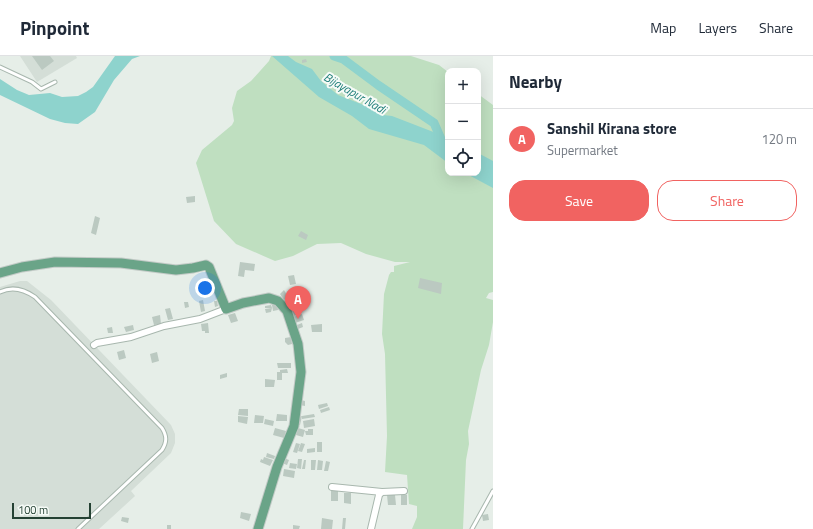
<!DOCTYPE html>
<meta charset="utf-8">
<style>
:root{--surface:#fff;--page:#f6f6f7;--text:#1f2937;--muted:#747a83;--line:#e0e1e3;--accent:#f16361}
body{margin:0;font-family:"Titillium Web",sans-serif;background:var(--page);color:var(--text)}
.controls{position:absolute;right:12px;top:12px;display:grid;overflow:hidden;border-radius:8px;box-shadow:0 4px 16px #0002}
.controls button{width:36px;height:36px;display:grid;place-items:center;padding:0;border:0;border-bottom:1px solid var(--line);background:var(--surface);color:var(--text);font:20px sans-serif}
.scale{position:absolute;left:12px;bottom:10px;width:79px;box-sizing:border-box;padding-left:4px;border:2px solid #244133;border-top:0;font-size:11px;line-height:14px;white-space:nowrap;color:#244133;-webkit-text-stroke:3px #f6fbf7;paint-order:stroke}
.you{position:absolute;left:205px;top:232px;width:14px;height:14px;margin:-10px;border:3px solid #fff;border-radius:50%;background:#1a73e8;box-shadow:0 0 0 6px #1a73e833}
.badge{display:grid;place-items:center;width:26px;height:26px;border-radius:50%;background:var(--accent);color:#fff;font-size:13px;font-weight:700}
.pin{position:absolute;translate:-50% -33px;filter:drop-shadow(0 1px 2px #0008)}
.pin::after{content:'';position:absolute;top:21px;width:14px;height:12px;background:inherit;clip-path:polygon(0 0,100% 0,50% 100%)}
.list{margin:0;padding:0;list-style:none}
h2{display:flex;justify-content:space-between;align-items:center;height:52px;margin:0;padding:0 16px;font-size:17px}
h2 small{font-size:13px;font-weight:400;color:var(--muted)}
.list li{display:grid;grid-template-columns:26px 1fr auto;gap:12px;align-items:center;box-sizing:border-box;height:60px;padding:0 16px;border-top:1px solid var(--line)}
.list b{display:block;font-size:15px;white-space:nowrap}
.list p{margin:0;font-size:13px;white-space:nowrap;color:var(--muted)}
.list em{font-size:13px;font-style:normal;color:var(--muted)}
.actions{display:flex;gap:8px;padding:12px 16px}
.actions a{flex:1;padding:9px 0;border:1px solid var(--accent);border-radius:16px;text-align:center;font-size:14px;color:var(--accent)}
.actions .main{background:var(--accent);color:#fff}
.icon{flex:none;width:22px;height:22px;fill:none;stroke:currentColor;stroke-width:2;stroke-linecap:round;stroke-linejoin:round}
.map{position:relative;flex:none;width:493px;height:473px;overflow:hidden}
header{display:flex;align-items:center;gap:24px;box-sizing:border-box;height:56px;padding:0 20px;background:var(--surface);border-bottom:1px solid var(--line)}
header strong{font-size:19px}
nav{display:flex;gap:22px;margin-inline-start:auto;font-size:14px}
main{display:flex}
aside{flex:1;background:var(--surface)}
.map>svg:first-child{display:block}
.built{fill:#d4ded7}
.green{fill:#bfdfc0}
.water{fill:#8ed3cd}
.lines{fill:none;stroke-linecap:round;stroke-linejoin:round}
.river{stroke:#8ed3cd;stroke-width:9}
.building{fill:#bbc9c1}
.service-casing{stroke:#a8b7ae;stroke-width:5}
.minor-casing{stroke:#a8b7ae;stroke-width:8}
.primary-casing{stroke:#c2cac6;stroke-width:11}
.service{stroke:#fff;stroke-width:3}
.minor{stroke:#fff;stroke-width:6}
.primary{stroke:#6aa488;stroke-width:9}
.labels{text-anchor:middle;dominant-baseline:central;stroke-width:4;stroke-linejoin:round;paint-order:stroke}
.water-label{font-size:12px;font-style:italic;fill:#1d7d78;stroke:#f6fbf7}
</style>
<header>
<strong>Pinpoint</strong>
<nav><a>Map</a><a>Layers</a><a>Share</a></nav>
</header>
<main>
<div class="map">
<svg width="493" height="473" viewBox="0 0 493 473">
<rect width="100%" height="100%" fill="#e6eee8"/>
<!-- built -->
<path class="built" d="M20,0H76L77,2L37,26Z
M20,225H27L51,244L171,369L175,378V387L171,397L131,435L135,440L99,473H0V231Z"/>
<!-- green -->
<path class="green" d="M271,0H411L439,9L448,16V117H478V38L493,49V236L489,237L486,242L493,244V266L489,289L481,314L468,375L469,388L466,404L463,473H412L417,461V450L409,448L407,419L385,416L387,380L385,298L382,278L384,238L389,219L391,216H394V210L410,206H395L366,198L341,187L317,188L293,200L275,205L236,188L214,165L196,107L202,94L232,69L234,65L232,52L237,35L251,25L269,5Z"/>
<!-- water -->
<path class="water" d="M115,0H140L132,3L114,24L95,56L78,68L65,67L50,63L0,39V23L17,34L29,39L50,37L62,41L78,40L86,36L93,31Z
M272,0H288L296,6L312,13L321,25L338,39L366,50L383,59L392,60L436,77L448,84V107L424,89L369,73L352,60L319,41Z
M478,97L493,105V132L465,117H478Z"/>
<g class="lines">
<!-- river -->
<path class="river" d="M334,0L343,3L378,29L434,67L444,90"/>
</g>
<!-- building -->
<path class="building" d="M32,0H50L54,5L42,14Z
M306,3L307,6L302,7V4Z
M195,140V146L187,147L186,141Z
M95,160L100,162L96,179L91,177Z
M301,175L308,179L306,184L298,180Z
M240,206L255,208L254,215L245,214L244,221L238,220Z
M294,219L296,228L290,229L288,220Z
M420,222L442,227L441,238L418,232Z
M284,234L288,241L284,244L280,238Z
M203,244L205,255L201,256L199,245Z
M292,244L295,251L290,253L287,247Z
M214,245H217L218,250L215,251Z
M299,245L300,249L295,250V246Z
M184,246H188L189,251L185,252Z
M271,249L272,252H265V250Z
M272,249H277L278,254L273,255Z
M170,252L173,263L168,264L165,253Z
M272,252L271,256L266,257L265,253Z
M296,252L299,258L294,260L292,254Z
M235,257L238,265L231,267L228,259Z
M302,258L304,264L295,267L293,261Z
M160,259L161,268L154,269L152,261Z
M208,267L209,277H205V275H202L201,268Z
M302,267L303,271L298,273L297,269Z
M322,268V276H312L311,269Z
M133,269L134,274L126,276L124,271Z
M112,271L113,277H108L107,272Z
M291,281L292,288L288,289L285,286V282Z
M124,294L126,302L119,304L117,296Z
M157,296L159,305L152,307L150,298Z
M277,307H291V312H278Z
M287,313L288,317H282V324H277V316H280V314Z
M227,317V321L220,323V319Z
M265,323L275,324L274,331H265Z
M301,344L305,345V350L300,349Z
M327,347L328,350L319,353L318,349Z
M329,351L330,354L321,357L320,354Z
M239,353H248V360L238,359Z
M277,358L287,359V365H276Z
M314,358L315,361L302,363V360Z
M255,359L264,360L263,367H254Z
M238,360L248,361L247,368L238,366Z
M302,360L300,369H297L298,361Z
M265,363L274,365L273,370L264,368Z
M314,363L315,370L304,372L303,365Z
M275,372L286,375L284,382L273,379Z
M298,372L305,374L303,381L296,379Z
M308,373H313V379H306L305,375H308Z
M317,386H322V396H317Z
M296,387L300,388L297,397L293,396Z
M301,387L305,388L302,396L298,395Z
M315,392V396L307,397V393Z
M267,397L275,400L274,403L266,401Z
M264,401L273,404L270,410L260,406L261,403L263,404Z
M284,402L289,404L287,409L282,407Z
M298,403H302L301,413L297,412Z
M304,404H306L305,413H302Z
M311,404H316L315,414H311Z
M318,404L323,405L322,414H317Z
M326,405L330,406L328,415H324Z
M290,407L297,408L296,413L289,412Z
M284,413L295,415L294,422L283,420Z
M338,434V445H331V435Z
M344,437H351V448L344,447Z
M387,439H395L396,449H388Z
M401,439H407V449H401Z
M241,456L251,458L249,465L240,462Z
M488,458L489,464L483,465L482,459Z
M122,461L129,462L128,467L121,465Z
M322,462L333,464L332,473H321Z
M343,462H346L345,473H342Z
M167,469H171V473H167Z
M293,469L300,470L299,473H293Z"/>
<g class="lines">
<defs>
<path id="service" d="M0,11L32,26L41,33L55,26
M0,236C12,230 25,234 35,241L162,372C167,380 167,386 162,394L78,473
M472,473L493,435"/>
<path id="minor" d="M94,289L97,287L131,281L164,270L200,263L226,253
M332,431L382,436L379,439L371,473
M382,436L404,435"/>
<path id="primary" d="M0,217L22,211L55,206L121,207L176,214L193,212L206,209L209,211L226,253L243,247L269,242L278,245L287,255L298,288L301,316L294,370L277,411L258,473"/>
</defs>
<!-- service casing -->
<use href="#service" class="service-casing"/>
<!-- minor casing -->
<use href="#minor" class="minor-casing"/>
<!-- primary casing -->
<use href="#primary" class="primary-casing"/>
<!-- service -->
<use href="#service" class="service"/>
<!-- minor -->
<use href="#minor" class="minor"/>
<!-- primary -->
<use href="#primary" class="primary"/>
</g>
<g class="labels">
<!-- water labels -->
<g class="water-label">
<text transform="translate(355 37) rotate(30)">Bijayapur Nadi</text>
</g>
</g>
</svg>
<div class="controls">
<button>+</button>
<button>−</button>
<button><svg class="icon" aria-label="locate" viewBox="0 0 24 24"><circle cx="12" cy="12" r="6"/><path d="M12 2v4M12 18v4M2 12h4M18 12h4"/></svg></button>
</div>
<div class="scale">100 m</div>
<div class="you"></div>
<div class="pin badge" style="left:298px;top:263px">A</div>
</div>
<aside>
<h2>Nearby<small></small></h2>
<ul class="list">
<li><span class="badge">A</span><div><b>Sanshil Kirana store</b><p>Supermarket</p></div><em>120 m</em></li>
</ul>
<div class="actions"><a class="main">Save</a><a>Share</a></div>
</aside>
</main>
